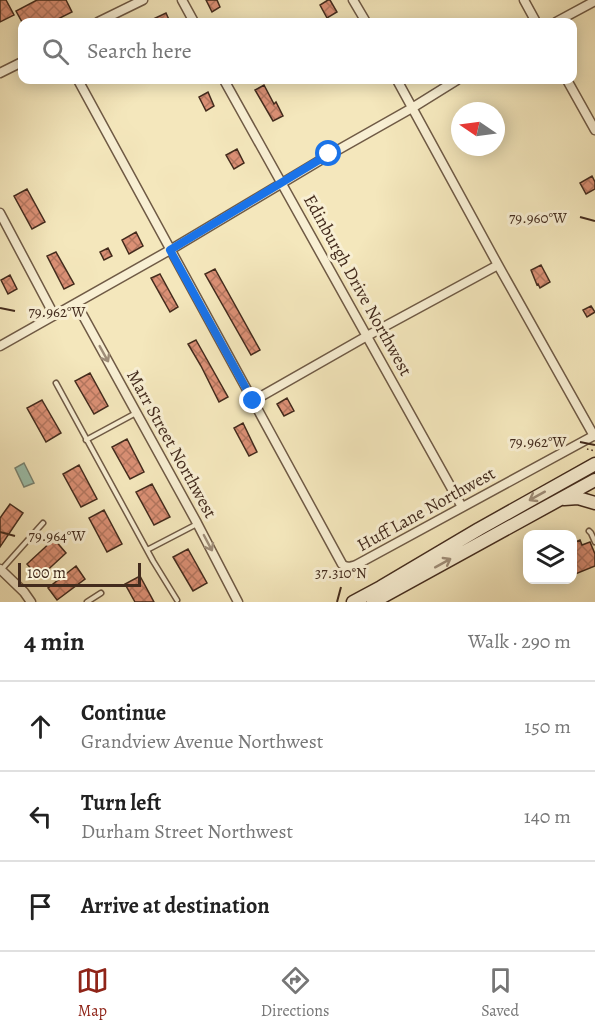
<!DOCTYPE html>
<meta charset="utf-8">
<style>
:root{--surface:#fff;--page:#f6f6f6;--text:#222;--muted:#767676;--line:#e0e0e0;--accent:#8f2418}
body{margin:0;font-family:Alegreya,serif;background:var(--page);color:var(--text)}
.controls{position:absolute;right:18px;bottom:18px;display:grid;overflow:hidden;border-radius:12px;box-shadow:0 3px 15px #0003}
.controls button{width:54px;height:54px;display:grid;place-items:center;padding:0;border:0;border-bottom:2px solid var(--line);background:var(--surface);color:var(--text);font:30px sans-serif}
.compass{position:absolute;left:451px;top:102px;width:54px;height:54px;border-radius:50%;background:var(--surface);box-shadow:0 3px 15px #0003;rotate:283deg}
.scale{position:absolute;left:18px;bottom:15px;width:123px;box-sizing:border-box;padding-left:6px;border:3px solid #432b1d;border-top:0;font-size:16px;line-height:21px;white-space:nowrap;color:#432b1d;-webkit-text-stroke:4px #f8efd3;paint-order:stroke}
.stop{position:absolute;width:18px;height:18px;margin:-14px;border:4px solid #1a73e8;border-radius:50%;background:#fff}
.stop.end{background:#1a73e8;border-color:#fff;box-shadow:0 2px 6px #0008}
.list{margin:0;padding:0;list-style:none}
h2{display:flex;justify-content:space-between;align-items:center;height:78px;margin:0;padding:0 24px;font-size:26px}
h2 small{font-size:20px;font-weight:400;color:var(--muted)}
.list li{display:grid;grid-template-columns:39px 1fr auto;gap:18px;align-items:center;box-sizing:border-box;height:90px;padding:0 24px;border-top:2px solid var(--line)}
.list b{display:block;font-size:22px;white-space:nowrap}
.list p{margin:0;font-size:20px;white-space:nowrap;color:var(--muted)}
.list em{font-size:20px;font-style:normal;color:var(--muted)}
.icon{flex:none;width:33px;height:33px;fill:none;stroke:currentColor;stroke-width:2;stroke-linecap:round;stroke-linejoin:round}
.map{position:relative;flex:none;width:595px;height:602px;overflow:hidden}
.search{position:absolute;background:var(--surface);box-shadow:0 3px 15px #0003;left:18px;right:18px;top:18px;height:66px;display:flex;align-items:center;gap:15px;box-sizing:border-box;padding:0 21px;border-radius:12px;color:var(--muted);font-size:22px}
.sheet{height:348px;background:var(--surface)}
nav{display:flex;justify-content:space-around;align-items:center;box-sizing:border-box;height:84px;border-top:2px solid var(--line);background:var(--surface);font-size:16px;color:var(--muted)}
nav a{display:grid;justify-items:center;gap:3px}
nav .on{color:var(--accent)}
.map>svg:first-child{display:block}
.water{fill:#9cc0ac;stroke:#788473;stroke-width:1.5}
.building{fill:url(#building-cross-hatch);stroke:#432b1d;stroke-width:1.5}
.lines{fill:none;stroke-linecap:round;stroke-linejoin:round}
.service-casing{stroke:#6f5a45;stroke-width:7}
.minor-casing{stroke:#6f5a45;stroke-width:11}
.secondary-casing{stroke:#432b1d;stroke-width:15}
.path{stroke:#432b1d;stroke-width:1.5;stroke-dasharray:1.5 3;stroke-linecap:butt}
.service{stroke:#f8efd3;stroke-width:4}
.minor{stroke:#f8efd3;stroke-width:8}
.secondary{stroke:#f8efd3;stroke-width:12}
.oneway{stroke:#9e8d78}
.route{stroke:#1a73e8;stroke-width:8}
.ticks{fill:none;stroke:#432b1d;stroke-width:2}
.labels{text-anchor:middle;dominant-baseline:central;stroke-width:6;stroke-linejoin:round;paint-order:stroke}
.street-label{font-size:18px;fill:#432b1d;stroke:#f8efd3}
.ticks-label{font-size:15px;text-anchor:middle;fill:#432b1d;stroke:#f8efd3;stroke-width:6;stroke-linejoin:round;paint-order:stroke}
</style>
<div class="map">
<svg width="595" height="602" viewBox="0 0 595 602">
<defs>
<pattern id="building-cross-hatch" width="8" height="8" patternUnits="userSpaceOnUse" patternTransform="scale(1.5)"><rect width="8" height="8" fill="#db9075"/><path d="M0 0l8 8M0 8l8-8" fill="none" stroke="#b3765f"/></pattern>
</defs>
<rect width="100%" height="100%" fill="#f4e7bc"/>
<filter id="stains"><feTurbulence type="fractalNoise" baseFrequency=".00333" numOctaves="4"/><feColorMatrix values="0 0 0 0 .2 0 0 0 0 .09 0 0 0 0 .02 0 0 0 .5 -.17"/></filter>
<radialGradient id="worn" r=".72"><stop offset=".6" stop-color="#630" stop-opacity="0"/><stop offset="1" stop-color="#630" stop-opacity=".3"/></radialGradient>
<!-- water -->
<path class="water" d="M24,463L34,483L24,487L15,468Z"/>
<!-- building -->
<path class="building" d="M0,0H6L14,15L0,22Z
M37,0H66L72,12L52,22H22L16,11Z
M206,0H217L220,7L212,12Z
M328,0H330L337,12L327,18L320,5Z
M166,13L170,22H147Z
M264,85L274,104L276,102L283,116L273,121L255,90Z
M208,92L214,106L206,111L199,97Z
M237,149L244,163L234,169L226,155Z
M592,176L595,182V189L586,194L580,183Z
M27,189L45,222L32,229L14,196Z
M136,232L143,246L129,254L122,240Z
M108,248L112,256L104,260L100,252Z
M56,252L74,284L64,289L47,256Z
M541,265L550,282L540,288L538,284L537,285L531,270Z
M215,269L260,350L251,355L205,274Z
M160,274L178,307L170,312L151,278Z
M10,275L17,289L8,294L1,280Z
M591,306L595,312L587,317L583,310Z
M196,340L228,397L219,402L201,366L188,344Z
M90,373L108,406L94,414L75,381Z
M287,398L294,411L284,416L277,404Z
M42,400L61,433L46,442L27,408Z
M243,423L257,452L249,456L234,428Z
M127,439L144,472L130,479L112,447Z
M79,465L97,499L81,507L63,474Z
M152,484L170,517L154,525L136,492Z
M10,504L23,513L0,547V518Z
M104,510L122,544L107,552L89,518Z
M54,539L66,553L39,578L27,564Z
M580,540L582,545L590,542L595,554V566L573,575V543Z
M188,549L207,583L193,591L173,557Z
M76,566L85,579L57,600L48,588Z
M140,576L154,602H135L125,584Z"/>
<g class="lines">
<defs>
<path id="service" d="M56,383L153,561L177,600
M86,440L136,413
M589,531L591,533L595,542
M147,550L197,524
M2,569L43,523
M87,602L101,593"/>
<path id="minor" d="M182,0L194,22
M353,0L366,22
M524,0L536,22
M98,22L143,0
M556,22L595,1
M0,73L22,62
M78,80L342,564C347,568 350,567 356,565L595,435
M224,80L462,507
M397,80L498,265L594,436
M567,80L595,130
M0,213L54,315
M76,303L197,523L238,602
M0,346L170,250L329,155L412,108L457,80
M253,401L367,336L498,265
M0,569L24,592L31,602"/>
<path id="secondary" d="M564,499L578,498L595,503
M353,602L381,587L479,529L595,464
M373,602L595,480"/>
</defs>
<!-- service casing -->
<use href="#service" class="service-casing"/>
<!-- minor casing -->
<use href="#minor" class="minor-casing"/>
<!-- secondary casing -->
<use href="#secondary" class="secondary-casing"/>
<!-- path -->
<path class="path" d="M587,449L595,451"/>
<!-- service -->
<use href="#service" class="service"/>
<!-- minor -->
<use href="#minor" class="minor"/>
<!-- secondary -->
<use href="#secondary" class="secondary"/>
</g>
<!-- one-way arrows -->
<defs><path id="oneway-shaft" d="M-6 0H5M1.5-3L5.5 0L1.5 3" fill="none" stroke-width="1.6" stroke-linecap="round" stroke-linejoin="round" transform="scale(1.5)"/></defs>
<g class="oneway">
<use href="#oneway-shaft" transform="translate(104 354) rotate(61)"/>
<use href="#oneway-shaft" transform="translate(537 496) rotate(151)"/>
<use href="#oneway-shaft" transform="translate(208 543) rotate(62)"/>
<use href="#oneway-shaft" transform="translate(443 563) rotate(-29)"/>
</g>
<g class="lines">
<!-- route -->
<path class="route" d="M253,401L170,250L329,154"/>
</g>
<!-- ticks -->
<path class="ticks" d="M580,217L595,221M0,308L15,311M580,442L595,445M0,532L15,536M337,602L341,587"/>
<g class="labels">
<!-- street labels -->
<g class="street-label">
<text transform="translate(358 285) rotate(61)">Edinburgh Drive Northwest</text>
<text transform="translate(172 444) rotate(61)">Marr Street Northwest</text>
<text transform="translate(426 509) rotate(-29)">Huff Lane Northwest</text>
</g>
</g>
<g class="ticks-label">
<text x="538" y="223">79.960°W</text>
<text x="57" y="317">79.962°W</text>
<text x="538" y="447">79.962°W</text>
<text x="57" y="541">79.964°W</text>
<text x="341" y="578">37.310°N</text>
</g>
<rect width="100%" height="100%" filter="url(#stains)"/>
<rect width="100%" height="100%" fill="url(#worn)"/>
</svg>
<div class="controls">
<button><svg class="icon" aria-label="layers" viewBox="0 0 24 24"><path d="M12 4l9 5-9 5-9-5zM3 14l9 5 9-5"/></svg></button>
</div>
<svg class="compass" viewBox="-18 -18 36 36"><path d="M0-13l5 13h-10z" fill="#e53935"/><path d="M0 13l5-13h-10z" fill="#767676"/></svg>
<div class="scale">100 m</div>
<div class="stop" style="left:329px;top:154px"></div>
<div class="stop end" style="left:253px;top:401px"></div>
<div class="search"><svg class="icon" aria-label="search" viewBox="0 0 24 24"><circle cx="10" cy="10" r="6"/><path d="M15 15l6 6"/></svg>Search here</div>
</div>
<section class="sheet">
<h2>4 min<small>Walk · 290 m</small></h2>
<ul class="list">
<li><svg class="icon" aria-label="ahead" viewBox="0 0 24 24"><path d="M12 20V5M6 11l6-6 6 6"/></svg><div><b>Continue</b><p>Grandview Avenue Northwest</p></div><em>150 m</em></li>
<li><svg class="icon" aria-label="left" viewBox="0 0 24 24"><path d="M17 20v-9H6M10 6l-5 5 5 5"/></svg><div><b>Turn left</b><p>Durham Street Northwest</p></div><em>140 m</em></li>
<li><svg class="icon" aria-label="arrive" viewBox="0 0 24 24"><path d="M6 21V4h12l-3 4 3 4H6"/></svg><div><b>Arrive at destination</b></div></li>
</ul>
</section>
<nav>
<a class="on"><svg class="icon" aria-label="map" viewBox="0 0 24 24"><path d="M3 6l6-2 6 2 6-2v14l-6 2-6-2-6 2zM9 4v14M15 6v14"/></svg>Map</a>
<a><svg class="icon" aria-label="directions" viewBox="0 0 24 24"><path d="M12 3l9 9-9 9-9-9zM9 14v-3h6M13 9l2 2-2 2"/></svg>Directions</a>
<a><svg class="icon" aria-label="saved" viewBox="0 0 24 24"><path d="M7 4h10v16l-5-4-5 4z"/></svg>Saved</a>
</nav>
